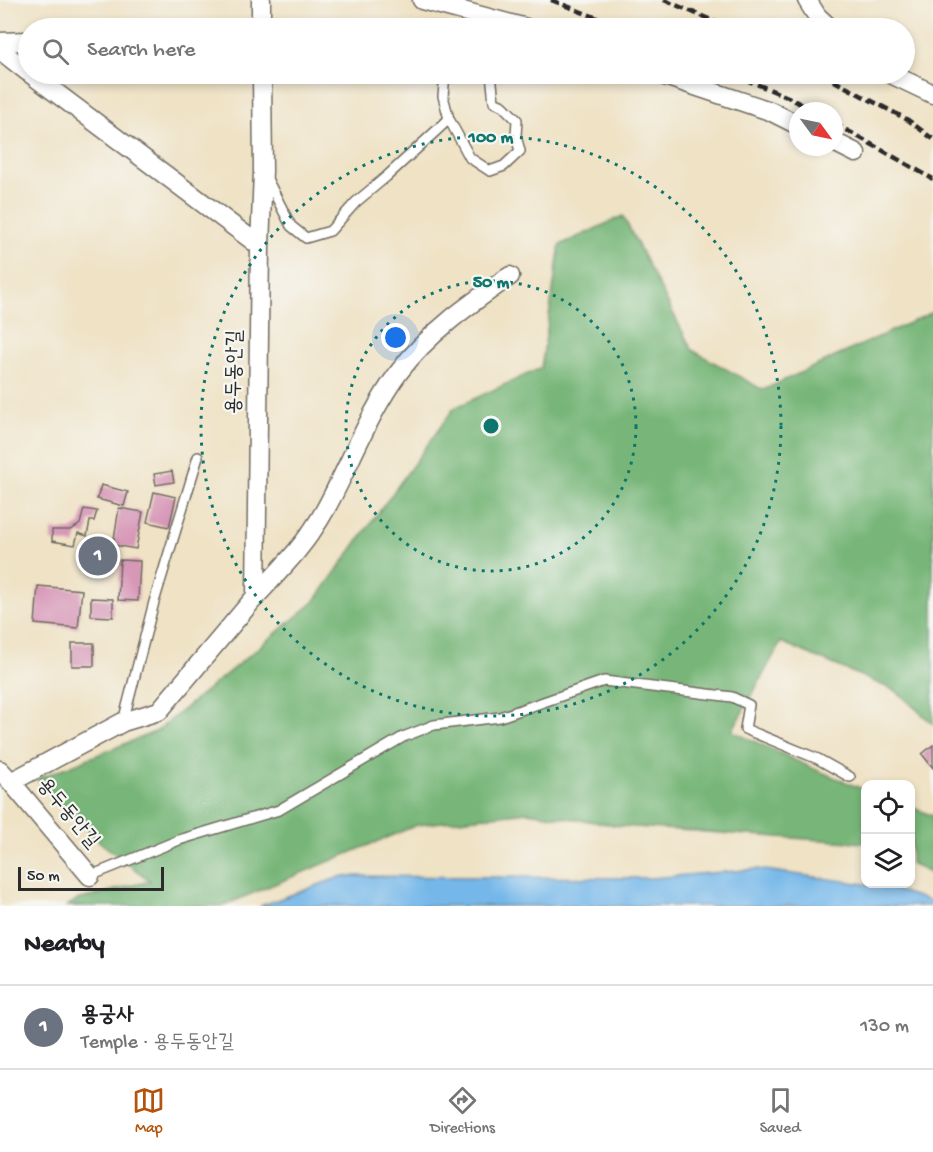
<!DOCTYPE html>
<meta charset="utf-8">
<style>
:root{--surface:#fff;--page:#f6f6f6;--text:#202124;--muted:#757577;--line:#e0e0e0;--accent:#b45309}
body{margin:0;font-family:"Gochi Hand","Poor Story",sans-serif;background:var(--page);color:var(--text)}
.controls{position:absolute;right:18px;bottom:18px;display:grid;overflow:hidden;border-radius:12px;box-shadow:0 3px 9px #0003}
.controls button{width:54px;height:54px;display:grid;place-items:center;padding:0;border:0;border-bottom:2px solid var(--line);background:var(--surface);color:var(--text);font:30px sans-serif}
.compass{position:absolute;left:789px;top:102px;width:54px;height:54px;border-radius:50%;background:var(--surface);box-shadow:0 3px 9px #0003;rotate:123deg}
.scale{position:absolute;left:18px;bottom:15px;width:146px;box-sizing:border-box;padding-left:6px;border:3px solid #2b2b2b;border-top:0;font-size:16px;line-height:21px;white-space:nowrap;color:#2b2b2b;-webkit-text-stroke:4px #f6f6f2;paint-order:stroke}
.you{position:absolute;left:396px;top:338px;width:21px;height:21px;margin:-15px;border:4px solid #fff;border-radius:50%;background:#1a73e8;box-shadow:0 0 0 9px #1a73e833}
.badge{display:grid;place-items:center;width:39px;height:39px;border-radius:50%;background:var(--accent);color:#fff;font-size:20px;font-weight:700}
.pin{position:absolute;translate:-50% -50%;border:3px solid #fff;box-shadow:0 2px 6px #0006}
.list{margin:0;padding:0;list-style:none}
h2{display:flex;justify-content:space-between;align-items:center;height:78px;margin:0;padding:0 24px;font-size:26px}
h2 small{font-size:20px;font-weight:400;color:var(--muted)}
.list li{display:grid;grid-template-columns:39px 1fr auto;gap:18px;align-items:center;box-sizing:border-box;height:84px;padding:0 24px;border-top:2px solid var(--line)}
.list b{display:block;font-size:22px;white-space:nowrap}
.list p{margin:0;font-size:20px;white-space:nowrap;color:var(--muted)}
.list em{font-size:20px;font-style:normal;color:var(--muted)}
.icon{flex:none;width:33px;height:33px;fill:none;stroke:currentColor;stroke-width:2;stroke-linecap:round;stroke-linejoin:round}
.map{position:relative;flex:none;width:933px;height:906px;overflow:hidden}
.search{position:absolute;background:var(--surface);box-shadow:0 3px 9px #0003;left:18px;right:18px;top:18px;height:66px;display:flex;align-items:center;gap:15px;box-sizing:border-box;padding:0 21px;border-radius:33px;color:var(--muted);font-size:22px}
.sheet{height:162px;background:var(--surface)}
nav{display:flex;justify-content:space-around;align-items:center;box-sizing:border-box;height:84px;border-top:2px solid var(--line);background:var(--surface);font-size:16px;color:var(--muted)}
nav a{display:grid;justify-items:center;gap:3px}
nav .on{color:var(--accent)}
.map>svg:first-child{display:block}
.forest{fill:#77b678;stroke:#517052;stroke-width:1.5}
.water{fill:#74b7e9;stroke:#50718a;stroke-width:1.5}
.building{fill:#d797b7}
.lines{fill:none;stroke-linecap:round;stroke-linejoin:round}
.lane-casing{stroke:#706b61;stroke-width:12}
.street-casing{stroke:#706b61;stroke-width:21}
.lane{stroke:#fff;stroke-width:9}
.street{stroke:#fff;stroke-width:18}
.rail{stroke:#2b2b2b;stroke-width:4.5;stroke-dasharray:9 4.5;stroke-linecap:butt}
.ring{fill:none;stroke:#0f766e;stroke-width:3;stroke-dasharray:3 6}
.labels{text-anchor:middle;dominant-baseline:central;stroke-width:4.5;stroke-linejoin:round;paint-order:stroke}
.street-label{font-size:21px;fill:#2b2b2b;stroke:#f6f6f2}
.centre{fill:#0f766e;stroke:#f6f6f2;stroke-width:3}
.ring-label{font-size:18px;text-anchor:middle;font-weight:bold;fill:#0f766e;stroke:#f6f6f2;stroke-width:4.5;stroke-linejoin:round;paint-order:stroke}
</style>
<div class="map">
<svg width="933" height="906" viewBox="0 0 933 906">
<rect width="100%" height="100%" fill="#f6f6f2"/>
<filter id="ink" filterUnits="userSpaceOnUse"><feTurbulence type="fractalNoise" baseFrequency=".0167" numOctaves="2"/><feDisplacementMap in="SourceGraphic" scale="12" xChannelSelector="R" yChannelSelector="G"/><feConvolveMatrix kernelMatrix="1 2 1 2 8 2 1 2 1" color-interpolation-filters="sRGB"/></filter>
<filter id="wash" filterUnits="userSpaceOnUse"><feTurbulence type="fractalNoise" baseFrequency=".008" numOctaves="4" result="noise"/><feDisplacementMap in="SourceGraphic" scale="24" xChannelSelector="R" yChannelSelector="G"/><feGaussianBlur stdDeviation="1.35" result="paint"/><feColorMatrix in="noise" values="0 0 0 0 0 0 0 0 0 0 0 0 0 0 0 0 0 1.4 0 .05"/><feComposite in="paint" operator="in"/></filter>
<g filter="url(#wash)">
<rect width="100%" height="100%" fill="#efe2c5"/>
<!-- forest -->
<path class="forest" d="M623,216L692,350L763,390L933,312V724L896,691L781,642L732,731L814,769L865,790V843L621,826L527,812L417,825L222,906H67L77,900L150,881L101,843L37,779L157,731L314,602L454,408L541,368L560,245Z
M911,807L933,816V875L911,863Z"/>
<!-- water -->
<path class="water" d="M757,869L887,887L933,902V906H260L343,876L651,878Z"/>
<g id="blocks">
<!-- building -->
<path class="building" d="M172,471L174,482L156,485L154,474Z
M101,485L128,492L124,506L97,499Z
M154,492L176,497L169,527L147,522Z
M119,508L143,512L136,549L113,545Z
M84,509L97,511L94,521H90L87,536L78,533L75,545L52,541V530H71L80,524Z
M120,560L140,561L138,601L118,600Z
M38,586L82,590L78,628L35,624Z
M91,598L113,599V617L91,616Z
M72,643H94V666H72Z
M933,745V768L922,754Z"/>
</g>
</g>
<g filter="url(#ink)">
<use href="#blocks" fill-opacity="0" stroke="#706b61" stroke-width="1.5"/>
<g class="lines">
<defs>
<path id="lane" d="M449,119L470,158L490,171L504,166L520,151L516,136L517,120L503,106L494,102L491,74
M267,179L291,226L306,238L330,231L356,202L386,177L449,119L443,96L445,74
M123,722L154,602L198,457
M90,876L179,840L279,810L403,737L434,725L500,717L604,681L732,697L749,705L745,729L818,759L850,777"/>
<path id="street" d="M422,0L526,28
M807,0L817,16L830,28
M261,28V0
M0,42L28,41
M0,50L28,72
M659,74L770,111L798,125
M891,74L933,94
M834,142L856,153
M260,246L263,171L262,74
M256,596C282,568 307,543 325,510C350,465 368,414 399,372C428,333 470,304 510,276
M0,770L11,782L123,722L159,711L256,596L260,246L31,74
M11,782L90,876"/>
</defs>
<!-- lane casing -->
<use href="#lane" class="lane-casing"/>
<!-- street casing -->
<use href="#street" class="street-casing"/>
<!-- lane -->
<use href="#lane" class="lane"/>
<!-- street -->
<use href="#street" class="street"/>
<!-- rail -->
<path class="rail" d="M551,0L623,28
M664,0L730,28
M732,74L788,97L813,111
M821,74L908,120L933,139
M834,123L933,179"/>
</g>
</g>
<!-- distance rings -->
<g class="ring">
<circle cx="491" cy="426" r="145"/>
<circle cx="491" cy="426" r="290"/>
</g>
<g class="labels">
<!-- street labels -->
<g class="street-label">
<text transform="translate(236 372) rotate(-89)">용두동안길</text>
<text transform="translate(67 814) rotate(50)">용두동안길</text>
</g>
</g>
<circle cx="491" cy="426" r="9" class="centre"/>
<g class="ring-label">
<text x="491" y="142">100 m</text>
<text x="491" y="287">50 m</text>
</g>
</svg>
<div class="controls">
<button><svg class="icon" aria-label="locate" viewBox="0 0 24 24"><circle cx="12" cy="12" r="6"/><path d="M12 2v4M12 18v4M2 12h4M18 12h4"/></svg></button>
<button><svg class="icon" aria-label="layers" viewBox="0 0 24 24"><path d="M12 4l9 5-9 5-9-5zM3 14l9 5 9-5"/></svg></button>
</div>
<svg class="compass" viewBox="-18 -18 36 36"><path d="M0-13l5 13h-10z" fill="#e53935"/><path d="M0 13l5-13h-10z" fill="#757577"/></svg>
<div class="scale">50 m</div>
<div class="you"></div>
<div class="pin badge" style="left:98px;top:556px;background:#6b7280">1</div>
<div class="search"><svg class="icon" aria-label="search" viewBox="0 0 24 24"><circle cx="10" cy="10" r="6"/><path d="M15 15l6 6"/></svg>Search here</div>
</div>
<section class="sheet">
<h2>Nearby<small></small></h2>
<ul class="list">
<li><span class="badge" style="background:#6b7280">1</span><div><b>용궁사</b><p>Temple · 용두동안길</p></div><em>130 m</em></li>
</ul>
</section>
<nav>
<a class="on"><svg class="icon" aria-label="map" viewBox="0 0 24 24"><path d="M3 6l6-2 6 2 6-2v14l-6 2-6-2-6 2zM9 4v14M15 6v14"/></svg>Map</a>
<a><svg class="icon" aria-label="directions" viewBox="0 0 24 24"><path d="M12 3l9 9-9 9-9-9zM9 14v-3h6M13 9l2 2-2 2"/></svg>Directions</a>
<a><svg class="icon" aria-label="saved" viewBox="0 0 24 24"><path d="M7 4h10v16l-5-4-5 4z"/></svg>Saved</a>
</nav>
